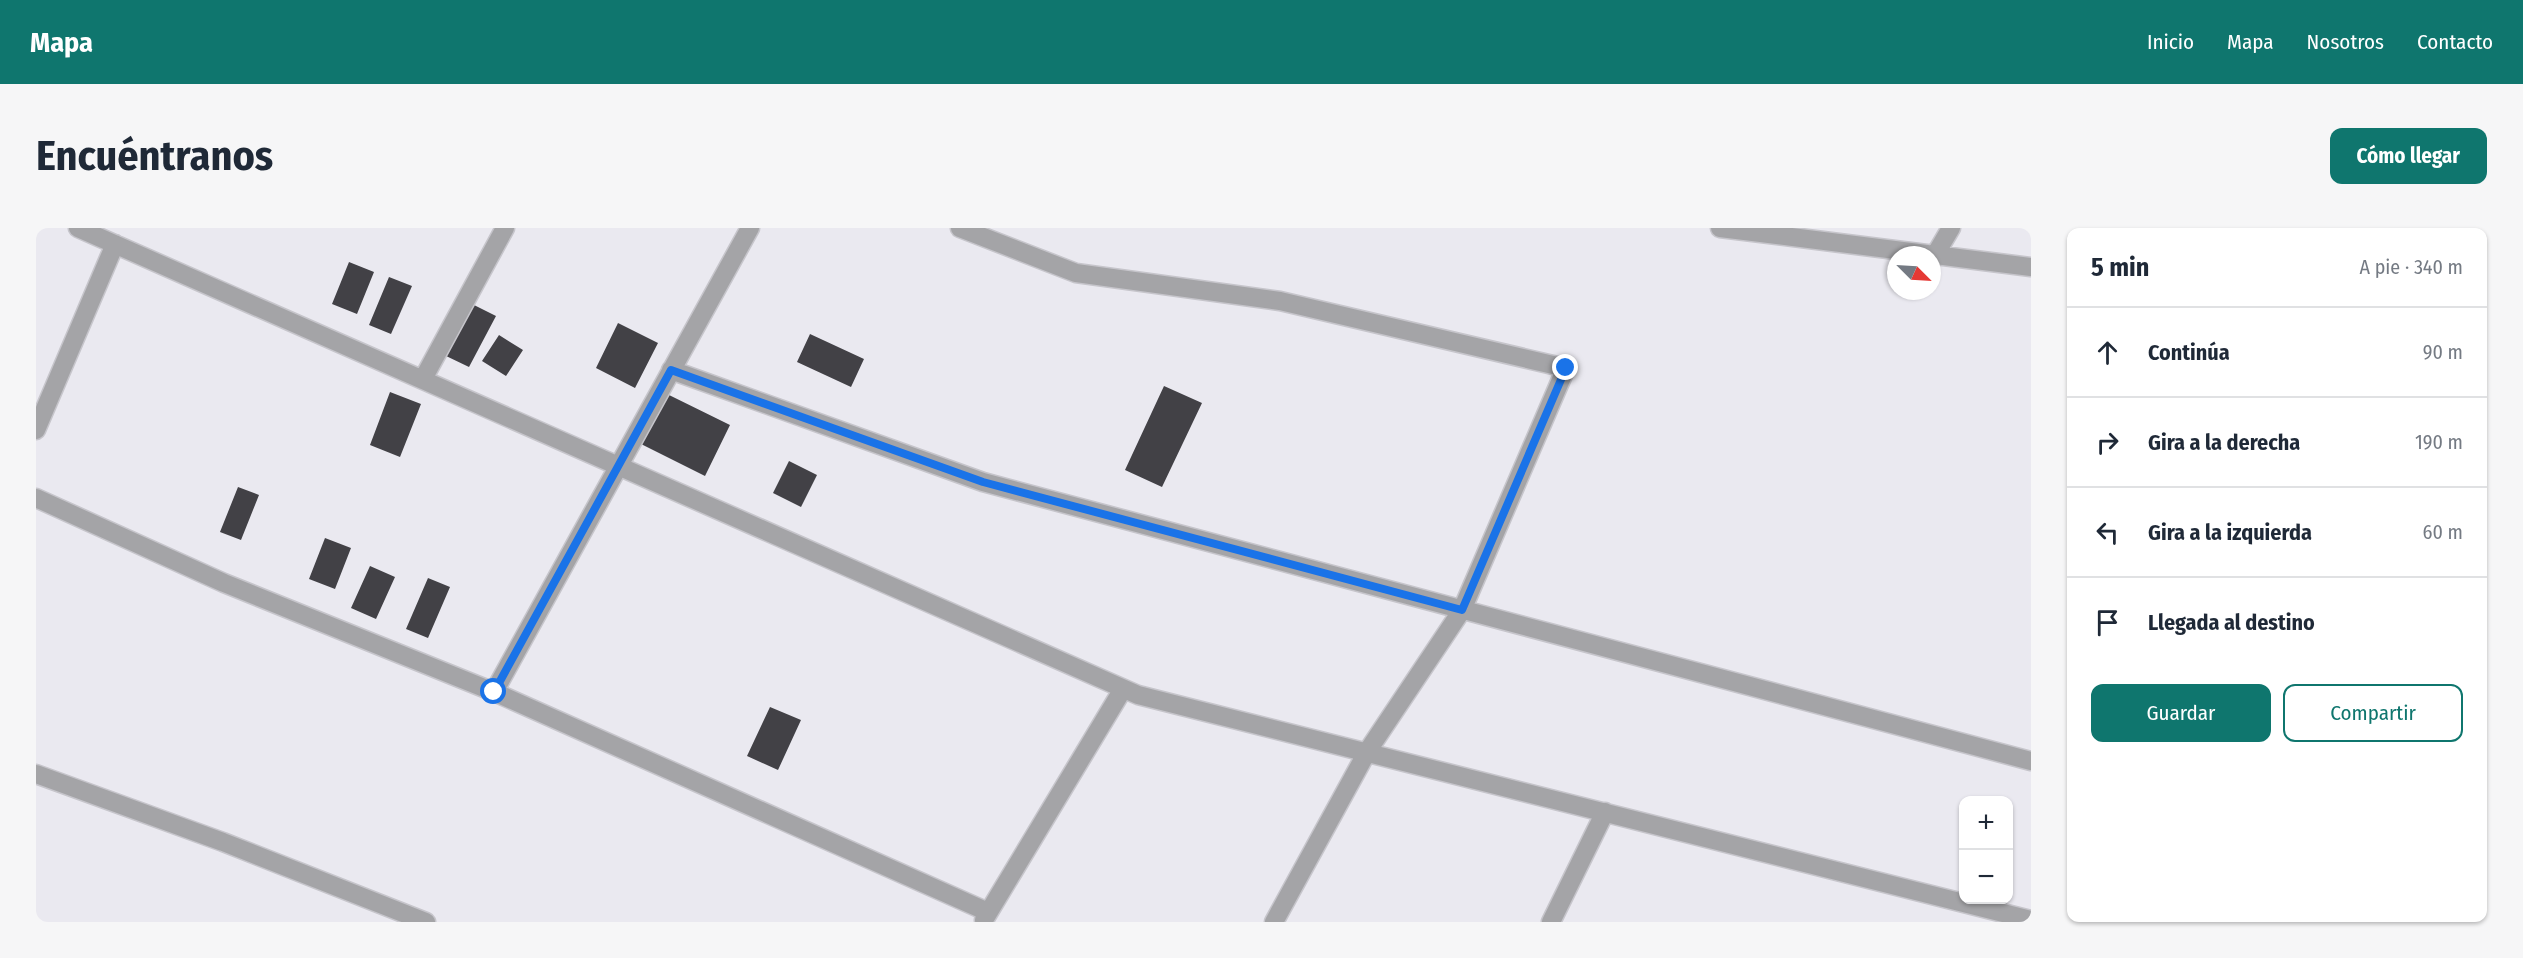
<!DOCTYPE html>
<html lang="es">
<meta charset="utf-8">
<style>
:root{--surface:#fff;--page:#f6f6f7;--text:#1f2937;--muted:#747a83;--line:#e0e1e3;--accent:#0f766e}
body{margin:0;font-family:"Fira Sans Condensed",sans-serif;background:var(--page);color:var(--text)}
.controls{position:absolute;right:18px;bottom:18px;display:grid;overflow:hidden;border-radius:12px;box-shadow:0 2px 4px #0004}
.controls button{width:54px;height:54px;display:grid;place-items:center;padding:0;border:0;border-bottom:2px solid var(--line);background:var(--surface);color:var(--text);font:30px sans-serif}
.compass{position:absolute;left:1851px;top:18px;width:54px;height:54px;border-radius:50%;background:var(--surface);box-shadow:0 2px 4px #0004;rotate:114deg}
.stop{position:absolute;width:18px;height:18px;margin:-14px;border:4px solid #1a73e8;border-radius:50%;background:#fff}
.stop.end{background:#1a73e8;border-color:#fff;box-shadow:0 2px 6px #0008}
.list{margin:0;padding:0;list-style:none}
h2{display:flex;justify-content:space-between;align-items:center;height:78px;margin:0;padding:0 24px;font-size:26px}
h2 small{font-size:20px;font-weight:400;color:var(--muted)}
.list li{display:grid;grid-template-columns:39px 1fr auto;gap:18px;align-items:center;box-sizing:border-box;height:90px;padding:0 24px;border-top:2px solid var(--line)}
.list b{display:block;font-size:22px;white-space:nowrap}
.list em{font-size:20px;font-style:normal;color:var(--muted)}
.actions{display:flex;gap:12px;padding:18px 24px}
.actions a{flex:1;padding:14px 0;border:2px solid var(--accent);border-radius:12px;text-align:center;font-size:21px;color:var(--accent)}
.actions .main{background:var(--accent);color:#fff}
.icon{flex:none;width:33px;height:33px;fill:none;stroke:currentColor;stroke-width:2;stroke-linecap:round;stroke-linejoin:round}
.map{position:relative;flex:none;width:1995px;height:694px;overflow:hidden;border-radius:12px}
header{display:flex;align-items:center;gap:36px;box-sizing:border-box;height:84px;padding:0 30px;background:var(--accent);color:#fff}
header strong{font-size:28px}
nav{display:flex;gap:33px;margin-inline-start:auto;font-size:21px}
.intro{display:flex;align-items:center;justify-content:space-between;box-sizing:border-box;height:144px;padding:0 36px}
h1{margin:0;font-size:42px}
.button{padding:15px 27px;border-radius:12px;background:var(--accent);color:#fff;font-size:21px;font-weight:700}
main{display:flex;gap:36px;padding:0 36px}
aside{flex:1;background:var(--surface);border-radius:12px;box-shadow:0 2px 4px #0004}
.map>svg:first-child{display:block}
.building{fill:#424146}
.lines{fill:none;stroke-linecap:round;stroke-linejoin:round}
.minor-casing{stroke:#c6c5cb;stroke-width:21}
.minor{stroke:#a4a4a7;stroke-width:18}
.route{stroke:#1a73e8;stroke-width:8}
</style>
<header>
<strong>Mapa</strong>
<nav><a>Inicio</a><a>Mapa</a><a>Nosotros</a><a>Contacto</a></nav>
</header>
<div class="intro"><h1>Encuéntranos</h1><a class="button">Cómo llegar</a></div>
<main>
<div class="map">
<svg width="1995" height="694" viewBox="0 0 1995 694">
<rect width="100%" height="100%" fill="#eae9f0"/>
<!-- building -->
<path class="building" d="M313,34L338,44L321,86L296,76Z
M353,49L376,58L355,106L333,97Z
M434,75L460,88L433,139L408,127Z
M582,95L622,115L599,160L560,140Z
M774,106L828,131L815,159L761,134Z
M463,107L487,122L470,148L446,133Z
M1128,158L1166,175L1126,259L1089,242Z
M354,164L385,176L364,229L334,217Z
M631,166L694,197L669,248L605,216Z
M753,233L781,247L765,279L737,265Z
M202,259L223,267L205,312L184,304Z
M289,310L315,320L299,361L273,351Z
M334,338L359,349L340,391L315,380Z
M392,350L414,359L392,410L370,401Z
M734,479L765,492L742,542L711,528Z"/>
<g class="lines">
<defs>
<path id="minor" d="M42,0L1102,467L1995,692
M924,0L1040,45L1244,73L1530,140L1426,382L1331,524L1238,694
M1684,0L1995,39
M1899,27L1915,0
M635,142L947,254L1995,533
M387,151L469,0
M0,202L79,16
M0,270L188,355L458,464L952,684
M458,464L714,0
M0,546L187,614L390,694
M948,692L1087,461
M1515,694L1569,584"/>
</defs>
<!-- minor casing -->
<use href="#minor" class="minor-casing"/>
<!-- minor -->
<use href="#minor" class="minor"/>
</g>
<g class="lines">
<!-- route -->
<path class="route" d="M458,464L635,142L947,254L1426,382L1530,140"/>
</g>
</svg>
<div class="controls">
<button>+</button>
<button>−</button>
</div>
<svg class="compass" viewBox="-18 -18 36 36"><path d="M0-13l5 13h-10z" fill="#e53935"/><path d="M0 13l5-13h-10z" fill="#747a83"/></svg>
<div class="stop" style="left:458px;top:464px"></div>
<div class="stop end" style="left:1530px;top:140px"></div>
</div>
<aside>
<h2>5 min<small>A pie · 340 m</small></h2>
<ul class="list">
<li><svg class="icon" aria-label="ahead" viewBox="0 0 24 24"><path d="M12 20V5M6 11l6-6 6 6"/></svg><div><b>Continúa</b></div><em>90 m</em></li>
<li><svg class="icon" aria-label="right" viewBox="0 0 24 24"><path d="M7 20v-9h11M14 6l5 5-5 5"/></svg><div><b>Gira a la derecha</b></div><em>190 m</em></li>
<li><svg class="icon" aria-label="left" viewBox="0 0 24 24"><path d="M17 20v-9H6M10 6l-5 5 5 5"/></svg><div><b>Gira a la izquierda</b></div><em>60 m</em></li>
<li><svg class="icon" aria-label="arrive" viewBox="0 0 24 24"><path d="M6 21V4h12l-3 4 3 4H6"/></svg><div><b>Llegada al destino</b></div></li>
</ul>
<div class="actions"><a class="main">Guardar</a><a>Compartir</a></div>
</aside>
</main>
